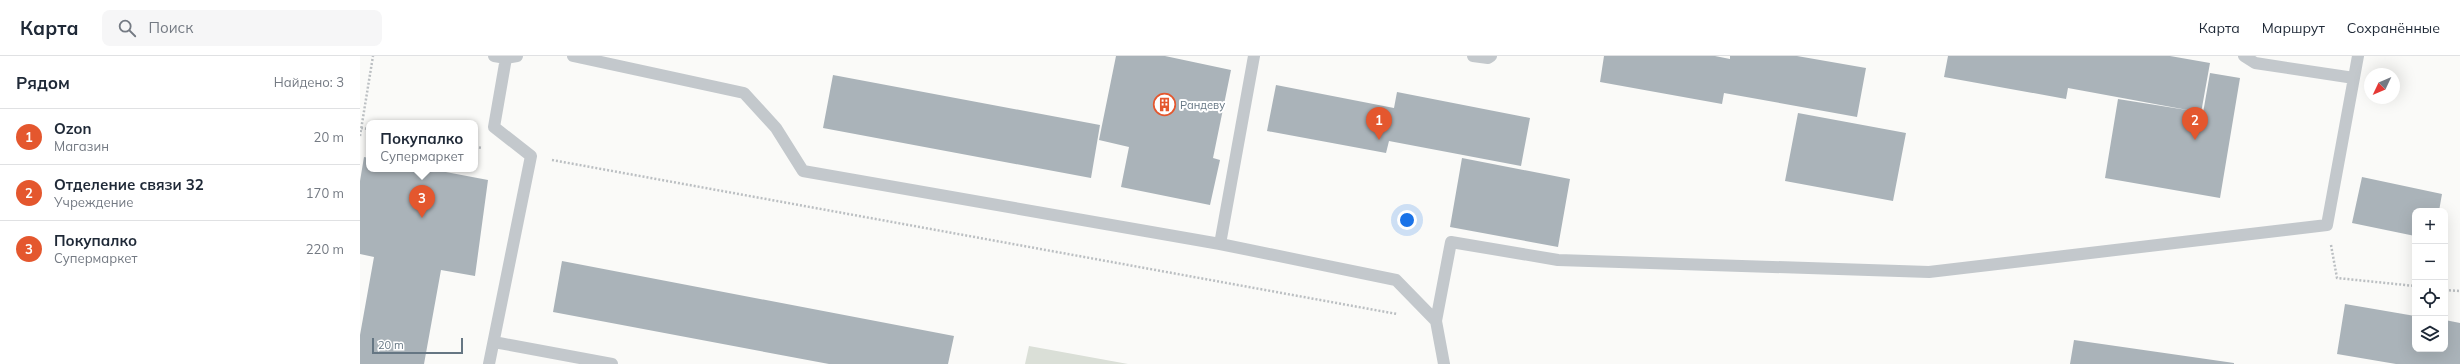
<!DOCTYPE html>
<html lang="ru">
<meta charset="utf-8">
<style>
:root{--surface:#fff;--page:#f6f6f7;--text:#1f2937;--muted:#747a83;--line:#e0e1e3;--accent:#e4572e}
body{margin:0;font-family:Mulish,sans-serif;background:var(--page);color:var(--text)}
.controls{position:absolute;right:12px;bottom:12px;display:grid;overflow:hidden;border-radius:8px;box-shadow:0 4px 16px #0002}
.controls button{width:36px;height:36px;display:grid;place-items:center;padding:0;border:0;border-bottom:1px solid var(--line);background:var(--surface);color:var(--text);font:20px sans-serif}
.compass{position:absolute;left:2004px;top:12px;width:36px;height:36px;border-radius:50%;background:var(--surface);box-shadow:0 4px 16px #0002;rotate:226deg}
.scale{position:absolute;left:12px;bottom:10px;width:91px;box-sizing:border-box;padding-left:4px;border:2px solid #657683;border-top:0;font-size:11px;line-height:14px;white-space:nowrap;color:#657683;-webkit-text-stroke:3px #fff;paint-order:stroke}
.you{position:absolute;left:1047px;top:164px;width:14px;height:14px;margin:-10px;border:3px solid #fff;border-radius:50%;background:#1a73e8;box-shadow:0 0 0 6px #1a73e833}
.badge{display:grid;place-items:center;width:26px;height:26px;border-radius:50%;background:var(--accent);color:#fff;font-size:13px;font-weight:700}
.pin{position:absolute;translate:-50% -33px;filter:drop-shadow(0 1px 2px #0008)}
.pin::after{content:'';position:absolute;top:21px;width:14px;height:12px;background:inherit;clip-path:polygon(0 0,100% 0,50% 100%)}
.popup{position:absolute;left:6px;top:64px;width:112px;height:52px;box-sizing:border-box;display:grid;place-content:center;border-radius:8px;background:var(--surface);filter:drop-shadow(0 1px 3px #0005);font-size:13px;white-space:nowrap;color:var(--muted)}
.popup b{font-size:15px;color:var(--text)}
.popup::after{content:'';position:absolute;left:50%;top:100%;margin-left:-8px;border:8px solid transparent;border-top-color:var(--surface)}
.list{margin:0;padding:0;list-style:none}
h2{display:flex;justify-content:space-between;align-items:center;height:52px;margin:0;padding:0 16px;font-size:17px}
h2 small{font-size:13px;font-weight:400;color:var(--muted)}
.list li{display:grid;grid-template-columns:26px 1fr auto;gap:12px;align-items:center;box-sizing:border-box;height:56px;padding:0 16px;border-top:1px solid var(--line)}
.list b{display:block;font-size:15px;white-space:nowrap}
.list p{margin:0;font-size:13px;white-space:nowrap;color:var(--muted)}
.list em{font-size:13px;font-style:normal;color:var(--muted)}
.icon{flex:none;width:22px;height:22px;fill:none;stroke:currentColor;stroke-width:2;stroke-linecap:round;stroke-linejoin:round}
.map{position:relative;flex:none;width:2100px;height:308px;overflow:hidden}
header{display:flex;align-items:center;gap:24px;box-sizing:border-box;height:56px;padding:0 20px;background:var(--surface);border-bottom:1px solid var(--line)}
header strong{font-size:19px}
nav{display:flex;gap:22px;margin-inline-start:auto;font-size:14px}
.search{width:280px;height:36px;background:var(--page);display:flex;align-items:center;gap:10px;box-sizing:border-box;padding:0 14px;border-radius:8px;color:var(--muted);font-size:15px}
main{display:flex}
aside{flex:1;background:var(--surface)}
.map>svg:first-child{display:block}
.green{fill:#dadfd7}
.building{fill:#aab3b9}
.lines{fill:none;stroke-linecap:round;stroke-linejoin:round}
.path{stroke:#bbbfc2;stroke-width:2.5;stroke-dasharray:2 2;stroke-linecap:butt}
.lane{stroke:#c3c8cc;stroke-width:12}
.labels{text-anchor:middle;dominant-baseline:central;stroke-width:4;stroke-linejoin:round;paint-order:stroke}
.poi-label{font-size:11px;fill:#657683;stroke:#fff;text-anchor:start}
</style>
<header>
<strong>Карта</strong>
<div class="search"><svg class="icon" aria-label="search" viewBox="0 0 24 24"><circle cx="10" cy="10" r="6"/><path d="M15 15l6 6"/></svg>Поиск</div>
<nav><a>Карта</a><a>Маршрут</a><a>Сохранённые</a></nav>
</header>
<main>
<aside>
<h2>Рядом<small>Найдено: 3</small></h2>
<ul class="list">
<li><span class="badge">1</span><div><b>Ozon</b><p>Магазин</p></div><em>20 m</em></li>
<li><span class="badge">2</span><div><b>Отделение связи 32</b><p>Учреждение</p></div><em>170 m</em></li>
<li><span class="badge">3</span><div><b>Покупалко</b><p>Супермаркет</p></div><em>220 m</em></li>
</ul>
</aside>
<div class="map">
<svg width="2100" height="308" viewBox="0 0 2100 308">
<rect width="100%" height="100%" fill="#fafaf8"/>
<!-- green -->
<path class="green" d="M669,290L768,308H665Z"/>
<!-- building -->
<path class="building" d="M756,0H805L871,14L853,102L860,104L850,149L761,131L769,91L739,84Z
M1244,0H1355L1370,3V0H1437L1506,12L1497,61L1364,37L1362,48L1240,26Z
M1588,0H1810L1850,7L1841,57H1843L1850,17L1880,22L1860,142L1745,122L1758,43L1833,55L1708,32L1706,43L1584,21Z
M473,19L740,69L731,122L463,72Z
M916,29L1034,52L1037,36L1170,62L1161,110L1029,85L1026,97L907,75Z
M1438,57L1546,77L1533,145L1425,125Z
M4,101L9,102V113H70L128,124L115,220L81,214L64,308H0V279L14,201L0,198V125Z
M1102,102L1210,123L1198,191L1090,171Z
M2002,121L2082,138L2079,155H2055V180L1992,167Z
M202,205L594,280L588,308H469L193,256Z
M1985,248L2055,260V293H2085V264L2100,267V308H2036L1977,298Z
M1714,284L1874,307V308H1710Z"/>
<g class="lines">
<!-- path -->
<path class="path" d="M1,72L9,73
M0,80L13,0
M115,91L122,92
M192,104L1037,258
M1971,189L1977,222L2055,230
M2085,234L2100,235"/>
<!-- lane -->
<path class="lane" d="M134,0L146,2L157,0
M213,0L384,37L416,72L443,115L860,188L1036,224L1076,265L1084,308
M1113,0L1128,2L1131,0
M1884,0L1895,7L1994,22
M860,188L894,0
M1076,265L1091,186L1198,204L1569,216L1967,169L1998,0
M134,286L252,308
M129,308L171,100L134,71L146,2"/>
</g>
<!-- icons -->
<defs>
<symbol id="building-ring" viewBox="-11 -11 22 22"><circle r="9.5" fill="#fff" stroke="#e4572e" stroke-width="1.5"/><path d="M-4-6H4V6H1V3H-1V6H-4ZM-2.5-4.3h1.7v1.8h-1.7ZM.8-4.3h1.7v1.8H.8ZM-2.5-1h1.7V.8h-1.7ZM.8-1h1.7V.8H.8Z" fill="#e4572e"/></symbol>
</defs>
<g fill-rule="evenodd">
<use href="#building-ring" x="792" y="36" width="25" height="25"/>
</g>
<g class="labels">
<!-- poi labels -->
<g class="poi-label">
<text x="820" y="49">Рандеву</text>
</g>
</g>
</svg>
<div class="controls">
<button>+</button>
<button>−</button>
<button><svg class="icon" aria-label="locate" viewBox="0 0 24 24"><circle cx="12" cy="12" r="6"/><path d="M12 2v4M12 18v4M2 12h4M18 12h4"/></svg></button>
<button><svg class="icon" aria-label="layers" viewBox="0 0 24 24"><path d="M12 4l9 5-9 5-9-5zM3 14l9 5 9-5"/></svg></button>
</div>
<svg class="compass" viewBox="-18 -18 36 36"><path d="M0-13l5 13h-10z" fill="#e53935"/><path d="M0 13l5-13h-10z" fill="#747a83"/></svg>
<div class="scale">20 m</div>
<div class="you"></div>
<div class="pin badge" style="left:1019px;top:84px">1</div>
<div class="pin badge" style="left:1835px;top:84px">2</div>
<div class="pin badge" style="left:62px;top:162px">3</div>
<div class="popup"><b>Покупалко</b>Супермаркет</div>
</div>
</main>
